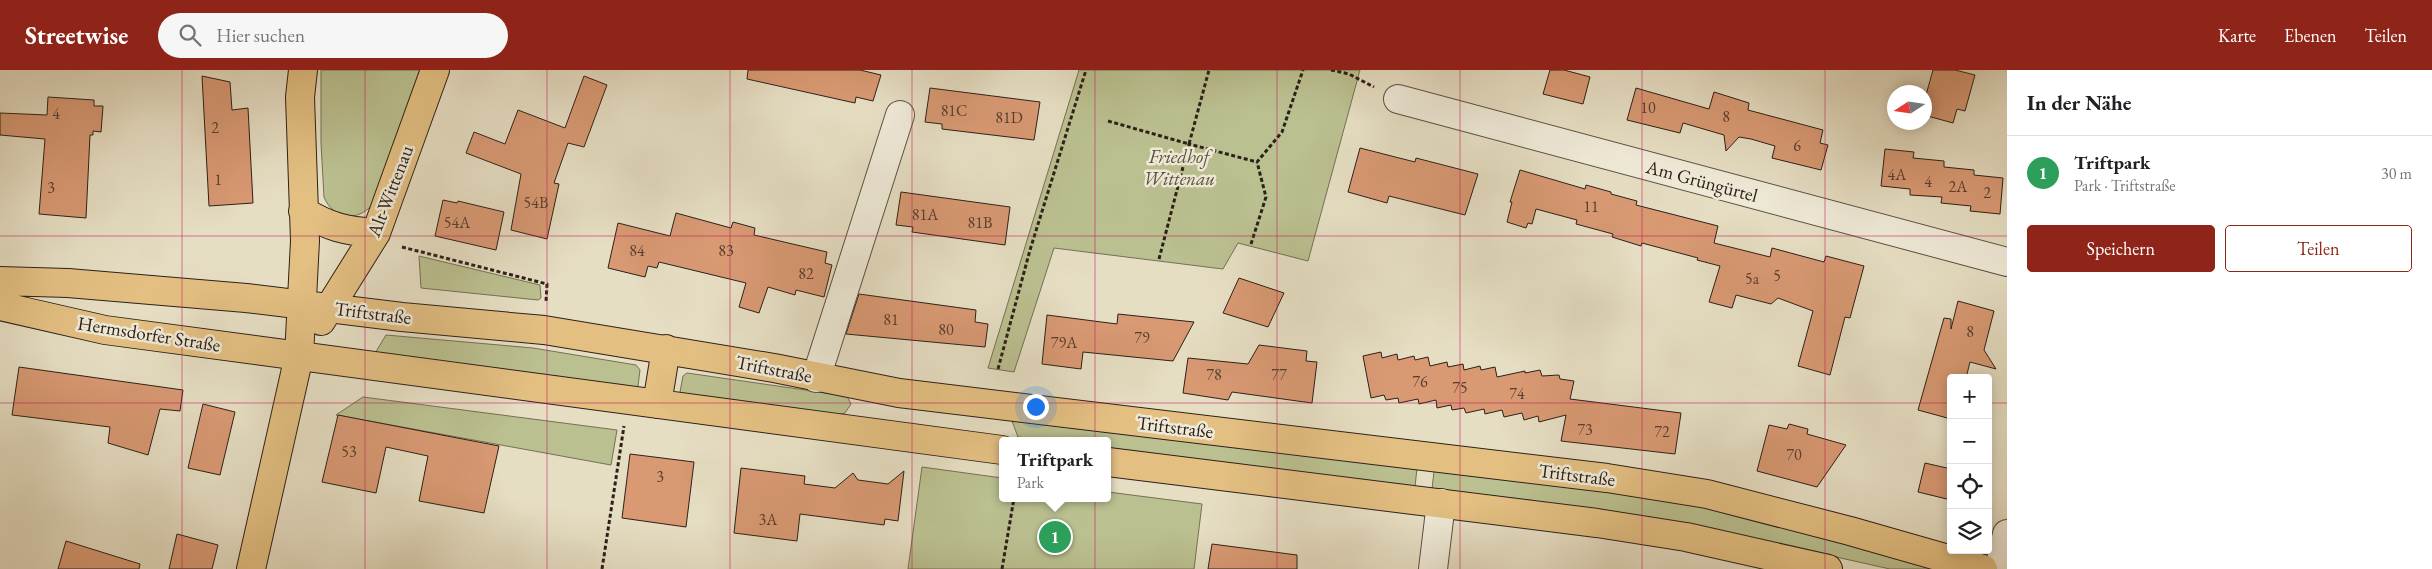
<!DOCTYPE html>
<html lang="de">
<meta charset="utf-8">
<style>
:root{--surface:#fff;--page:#f6f6f6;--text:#202124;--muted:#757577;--line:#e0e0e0;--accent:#8f2418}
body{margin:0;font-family:"EB Garamond",serif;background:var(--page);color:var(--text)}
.controls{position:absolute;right:15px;bottom:15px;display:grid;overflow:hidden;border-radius:5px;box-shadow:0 2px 12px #0003}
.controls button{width:45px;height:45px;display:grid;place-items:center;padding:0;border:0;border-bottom:1px solid var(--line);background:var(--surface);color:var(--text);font:25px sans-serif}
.compass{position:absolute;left:1887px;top:15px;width:45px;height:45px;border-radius:50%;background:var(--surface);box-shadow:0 2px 12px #0003;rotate:258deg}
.you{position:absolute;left:1035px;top:336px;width:18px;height:18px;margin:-12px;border:4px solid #fff;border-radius:50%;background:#1a73e8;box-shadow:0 0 0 8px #1a73e833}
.badge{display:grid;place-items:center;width:32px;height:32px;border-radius:50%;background:var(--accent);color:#fff;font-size:16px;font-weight:700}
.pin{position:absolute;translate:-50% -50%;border:2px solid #fff;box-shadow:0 1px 5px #0006}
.popup{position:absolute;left:999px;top:367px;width:112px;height:65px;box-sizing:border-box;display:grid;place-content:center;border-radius:5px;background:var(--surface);filter:drop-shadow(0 1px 4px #0005);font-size:16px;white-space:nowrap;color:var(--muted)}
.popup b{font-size:19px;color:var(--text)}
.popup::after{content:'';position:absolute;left:50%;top:100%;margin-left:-10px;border:10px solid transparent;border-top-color:var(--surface)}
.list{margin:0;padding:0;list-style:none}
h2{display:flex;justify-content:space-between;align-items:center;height:65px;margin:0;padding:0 20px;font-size:21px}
h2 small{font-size:16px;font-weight:400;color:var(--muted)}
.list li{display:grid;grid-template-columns:32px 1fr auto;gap:15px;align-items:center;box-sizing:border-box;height:75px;padding:0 20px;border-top:1px solid var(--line)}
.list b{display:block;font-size:19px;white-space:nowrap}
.list p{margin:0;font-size:16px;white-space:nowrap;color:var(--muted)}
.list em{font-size:16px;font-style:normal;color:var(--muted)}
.actions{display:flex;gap:10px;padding:15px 20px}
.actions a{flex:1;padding:11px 0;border:1px solid var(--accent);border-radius:5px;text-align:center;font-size:18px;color:var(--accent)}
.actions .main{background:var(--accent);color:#fff}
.icon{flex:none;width:28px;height:28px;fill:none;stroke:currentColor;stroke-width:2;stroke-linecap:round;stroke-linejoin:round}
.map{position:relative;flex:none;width:2007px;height:499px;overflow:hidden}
header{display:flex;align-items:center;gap:30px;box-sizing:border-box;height:70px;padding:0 25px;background:var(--accent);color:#fff}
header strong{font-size:24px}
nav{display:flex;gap:28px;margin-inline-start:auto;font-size:18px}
.search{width:350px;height:45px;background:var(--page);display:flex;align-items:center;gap:12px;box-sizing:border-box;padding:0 18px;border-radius:28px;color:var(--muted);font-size:19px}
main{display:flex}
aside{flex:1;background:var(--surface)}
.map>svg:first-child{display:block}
.green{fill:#bbc090;stroke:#747054}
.building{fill:#d89973;stroke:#2d2019}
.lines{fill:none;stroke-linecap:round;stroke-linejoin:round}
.minor-casing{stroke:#5b5044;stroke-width:30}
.major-casing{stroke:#2d2019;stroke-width:30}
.path{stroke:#2d2019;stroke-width:3;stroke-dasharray:4 2.5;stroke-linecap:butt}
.minor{stroke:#efead8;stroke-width:28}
.major{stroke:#e3bf82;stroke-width:28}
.grid{fill:none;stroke:#c2185b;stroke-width:1;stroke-opacity:0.55}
.labels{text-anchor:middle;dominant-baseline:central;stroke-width:5;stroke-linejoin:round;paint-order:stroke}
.number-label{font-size:16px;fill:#583e30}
.park-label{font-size:19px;font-style:italic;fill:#58503d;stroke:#efead8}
.street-label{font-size:19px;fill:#2d2019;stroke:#efead8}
</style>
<header>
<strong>Streetwise</strong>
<div class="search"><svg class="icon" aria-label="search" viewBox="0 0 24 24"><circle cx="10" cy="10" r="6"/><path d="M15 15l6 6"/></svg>Hier suchen</div>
<nav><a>Karte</a><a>Ebenen</a><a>Teilen</a></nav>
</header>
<main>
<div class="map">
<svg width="2007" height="499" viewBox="0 0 2007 499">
<rect width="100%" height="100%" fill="#e6dec3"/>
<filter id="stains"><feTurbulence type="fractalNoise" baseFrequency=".004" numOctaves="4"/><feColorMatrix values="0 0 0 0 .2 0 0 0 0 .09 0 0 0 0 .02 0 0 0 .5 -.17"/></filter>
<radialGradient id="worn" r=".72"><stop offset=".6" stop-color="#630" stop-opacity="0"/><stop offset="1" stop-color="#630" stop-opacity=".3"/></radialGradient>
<!-- green -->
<path class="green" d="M321,0H421L373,134C357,153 333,149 324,127L321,73Z
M1079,0H1360L1308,191L1238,173L1223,199L1054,178L1014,302L988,298Z
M419,186L540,215L541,228L538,230L421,218Z
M386,265L533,278L636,295L640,300L638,316L633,318L374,285Z
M687,303L847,326L851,334L845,343L838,345L685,325L680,322L683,306Z
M363,327L617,360L611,395L336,345Z
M1012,351L1417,398L1415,417L1108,378V371H1051L1018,367Z
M922,397L1002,408V428H1108V422L1202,434L1194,499H908Z
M1434,401C1517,410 1601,418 1683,433C1768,448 1850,476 1933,499H1890L1688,454L1529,430L1432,419Z"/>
<!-- building -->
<path class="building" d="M748,0H860L881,5L873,31L856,27L855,33L747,9Z
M1550,0H1564L1590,7L1583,34L1543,24Z
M1933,0H1955L1975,5L1965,41L1957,39L1953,53L1924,45V32Z
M202,6L230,12L232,40L248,38L253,133L209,136Z
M584,6L607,15L584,77L568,73L554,113L559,114L547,169L511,160L521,104L466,83L474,62L505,74L518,40L565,58Z
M930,18L1040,32L1034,70L942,59V54L925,52Z
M1636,18L1709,39L1714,22L1749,33L1748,40L1823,60L1820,73L1828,75L1821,100L1772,88L1775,76L1751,69L1739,67L1726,81L1724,65L1683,53L1680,63L1627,50Z
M48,27L94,30V36H103L101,62L93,61V65H90L86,148L39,144L45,69L0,65V43L47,45Z
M1360,78L1415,92L1416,88L1478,104L1465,145L1389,126L1387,133L1348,122Z
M1885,79L1914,82L1913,88L1944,91V97L1974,100V105L2003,108L2000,144L1970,141L1971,136L1941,133L1942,127L1910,125V119L1881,116Z
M1520,100L1585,119L1586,115L1611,122V124L1637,131L1636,135L1718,156L1714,173L1770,187L1772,178L1824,192L1826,186L1864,196L1850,248L1845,247L1830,305L1798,296L1813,241L1778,228L1771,234L1736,225L1732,238L1709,232L1720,196L1697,190L1698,188L1642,173L1641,176L1612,167L1613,164L1576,154L1577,150L1536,139L1532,154L1528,153L1526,158L1507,152L1512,132H1510Z
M901,122L1010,137L1005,175L912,162L913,157L896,155Z
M443,130L457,133L458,131L504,142L496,180L435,166Z
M676,143L731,158L733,152L755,158L754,165L827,182L825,193L832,195L824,227L796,220L795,225L768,217L759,243L739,237L746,213L659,192L657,198L648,196L645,207L608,198L618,153L670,166Z
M1239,208L1284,223L1268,257L1223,243Z
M859,224L976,240L975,252L988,254L985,277L846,264Z
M1958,231L1994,241L1984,280L1996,299L1970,292L1966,308H1951V349L1918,340L1944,248L1951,249V259Z
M1118,244L1194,252L1173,291L1083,282L1081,299L1042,294L1047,245L1117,254Z
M1259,275L1307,281L1306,291L1317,292L1312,333L1232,322L1228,330L1183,323L1188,288L1248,294Z
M1381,282L1382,288L1397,284L1398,290L1414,286L1415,290L1428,287L1430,296L1447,292L1448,297L1463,294L1464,300L1480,296L1481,300L1495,297L1497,307L1525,301V303L1540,300L1542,306L1559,305L1560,309L1574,311L1570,329L1681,343L1675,384L1561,371L1566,345L1539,352L1538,346L1524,350L1522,343L1504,347L1502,340L1485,344L1484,339L1466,343L1464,338L1452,340L1451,335L1437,338L1436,330L1419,334L1418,329L1399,333L1398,328L1386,330L1384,325L1371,328L1363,286Z
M19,297L183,320L180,341L160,339L148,385L108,373L110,357L12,345Z
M203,334L235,342L220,405L188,398Z
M338,345L499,376L484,443L419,431L428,386L386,377L376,423L322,412Z
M1789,354L1808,359L1807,364L1846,375L1817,417L1757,401L1769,355L1787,359Z
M630,384L694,392L686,457L622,448Z
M1925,393L1951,399V430L1918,422Z
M741,398L805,406L804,414L835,418L853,403L858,410L888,414L904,401L898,451L885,449L884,455L800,444L797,471L734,463Z
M177,464L218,475L212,499H169Z
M66,471L140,494L139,499H58Z
M1212,474L1297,485V499H1208Z"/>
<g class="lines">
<defs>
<path id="minor" d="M1398,29L2007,192
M816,308L900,45
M1433,499L1441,433
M1999,499L2007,464"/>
<path id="major" d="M303,141C329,157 345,161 376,163
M0,211L68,213L246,228L402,247L544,260L774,298L899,323L1607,408L1707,424L1850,461L1983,499
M0,236L105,260L1002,380
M321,251L376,163L435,0
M657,334L666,279
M1108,392L1597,453L1686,467L1828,499
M251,499L299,286L305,171L300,27L303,0"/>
</defs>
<!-- minor casing -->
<use href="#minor" class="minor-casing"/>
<!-- major casing -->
<use href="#major" class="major-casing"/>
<!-- path -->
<path class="path" d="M1331,0L1349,4L1374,17
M1108,51L1189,74L1209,0
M1251,174L1266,127L1257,92
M402,177L547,214L546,232
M1159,189L1189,74L1257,92L1282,62L1303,0
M998,299L1030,180L1086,0
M602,499L624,356
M1002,499L1014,428"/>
<!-- minor -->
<use href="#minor" class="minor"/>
<!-- major -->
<use href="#major" class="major"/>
</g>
<!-- grid -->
<path class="grid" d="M182,0V499M365,0V499M547,0V499M730,0V499M912,0V499M1095,0V499M1277,0V499M1460,0V499M1642,0V499M1825,0V499M0,166H2007M0,333H1951M1988,333H2007"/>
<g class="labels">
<!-- number labels -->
<g class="number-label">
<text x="1648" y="37">10</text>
<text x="954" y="40">81C</text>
<text x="56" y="43">4</text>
<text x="1726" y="46">8</text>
<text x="1009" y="47">81D</text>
<text x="215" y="57">2</text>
<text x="1797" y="75">6</text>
<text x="1897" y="104">4A</text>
<text x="218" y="109">1</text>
<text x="1928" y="111">4</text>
<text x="1958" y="116">2A</text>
<text x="51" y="117">3</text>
<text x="1987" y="122">2</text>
<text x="536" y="132">54B</text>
<text x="1591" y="136">11</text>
<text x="925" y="144">81A</text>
<text x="457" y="152">54A</text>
<text x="980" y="152">81B</text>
<text x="637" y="180">84</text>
<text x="726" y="180">83</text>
<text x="806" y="203">82</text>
<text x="1777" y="205">5</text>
<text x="1752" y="208">5a</text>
<text x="891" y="249">81</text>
<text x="946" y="259">80</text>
<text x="1970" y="261">8</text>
<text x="1142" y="267">79</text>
<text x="1064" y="272">79A</text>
<text x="1214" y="304">78</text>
<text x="1279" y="304">77</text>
<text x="1420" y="311">76</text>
<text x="1460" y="317">75</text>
<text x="1517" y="323">74</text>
<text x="1585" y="359">73</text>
<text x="1662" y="361">72</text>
<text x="349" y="381">53</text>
<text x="1794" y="384">70</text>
<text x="660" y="406">3</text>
<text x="768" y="449">3A</text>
</g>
<!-- park labels -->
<g class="park-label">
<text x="1179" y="86">Friedhof<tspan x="1179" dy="22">Wittenau</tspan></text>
</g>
<!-- street labels -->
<g class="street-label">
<text transform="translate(1702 111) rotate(15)">Am Grüngürtel</text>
<text transform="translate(390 121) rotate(-69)">Alt-Wittenau</text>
<text transform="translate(373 243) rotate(7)">Triftstraße</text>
<text transform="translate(149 264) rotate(9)">Hermsdorfer Straße</text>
<text transform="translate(774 299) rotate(11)">Triftstraße</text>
<text transform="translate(1175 357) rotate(7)">Triftstraße</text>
<text transform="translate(1577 405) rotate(7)">Triftstraße</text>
</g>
</g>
<rect width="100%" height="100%" filter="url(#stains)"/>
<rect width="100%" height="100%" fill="url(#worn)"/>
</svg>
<div class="controls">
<button>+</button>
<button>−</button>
<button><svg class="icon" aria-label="locate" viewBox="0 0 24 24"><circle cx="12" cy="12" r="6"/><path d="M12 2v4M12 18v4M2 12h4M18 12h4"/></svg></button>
<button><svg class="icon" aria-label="layers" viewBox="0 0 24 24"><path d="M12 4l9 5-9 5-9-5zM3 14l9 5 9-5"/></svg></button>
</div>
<svg class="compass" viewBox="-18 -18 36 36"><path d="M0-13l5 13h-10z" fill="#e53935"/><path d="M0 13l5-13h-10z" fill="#757577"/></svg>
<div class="you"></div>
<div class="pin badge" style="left:1055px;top:467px;background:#2e9e5b">1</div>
<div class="popup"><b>Triftpark</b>Park</div>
</div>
<aside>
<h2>In der Nähe<small></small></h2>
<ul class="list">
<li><span class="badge" style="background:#2e9e5b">1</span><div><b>Triftpark</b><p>Park · Triftstraße</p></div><em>30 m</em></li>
</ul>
<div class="actions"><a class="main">Speichern</a><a>Teilen</a></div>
</aside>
</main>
